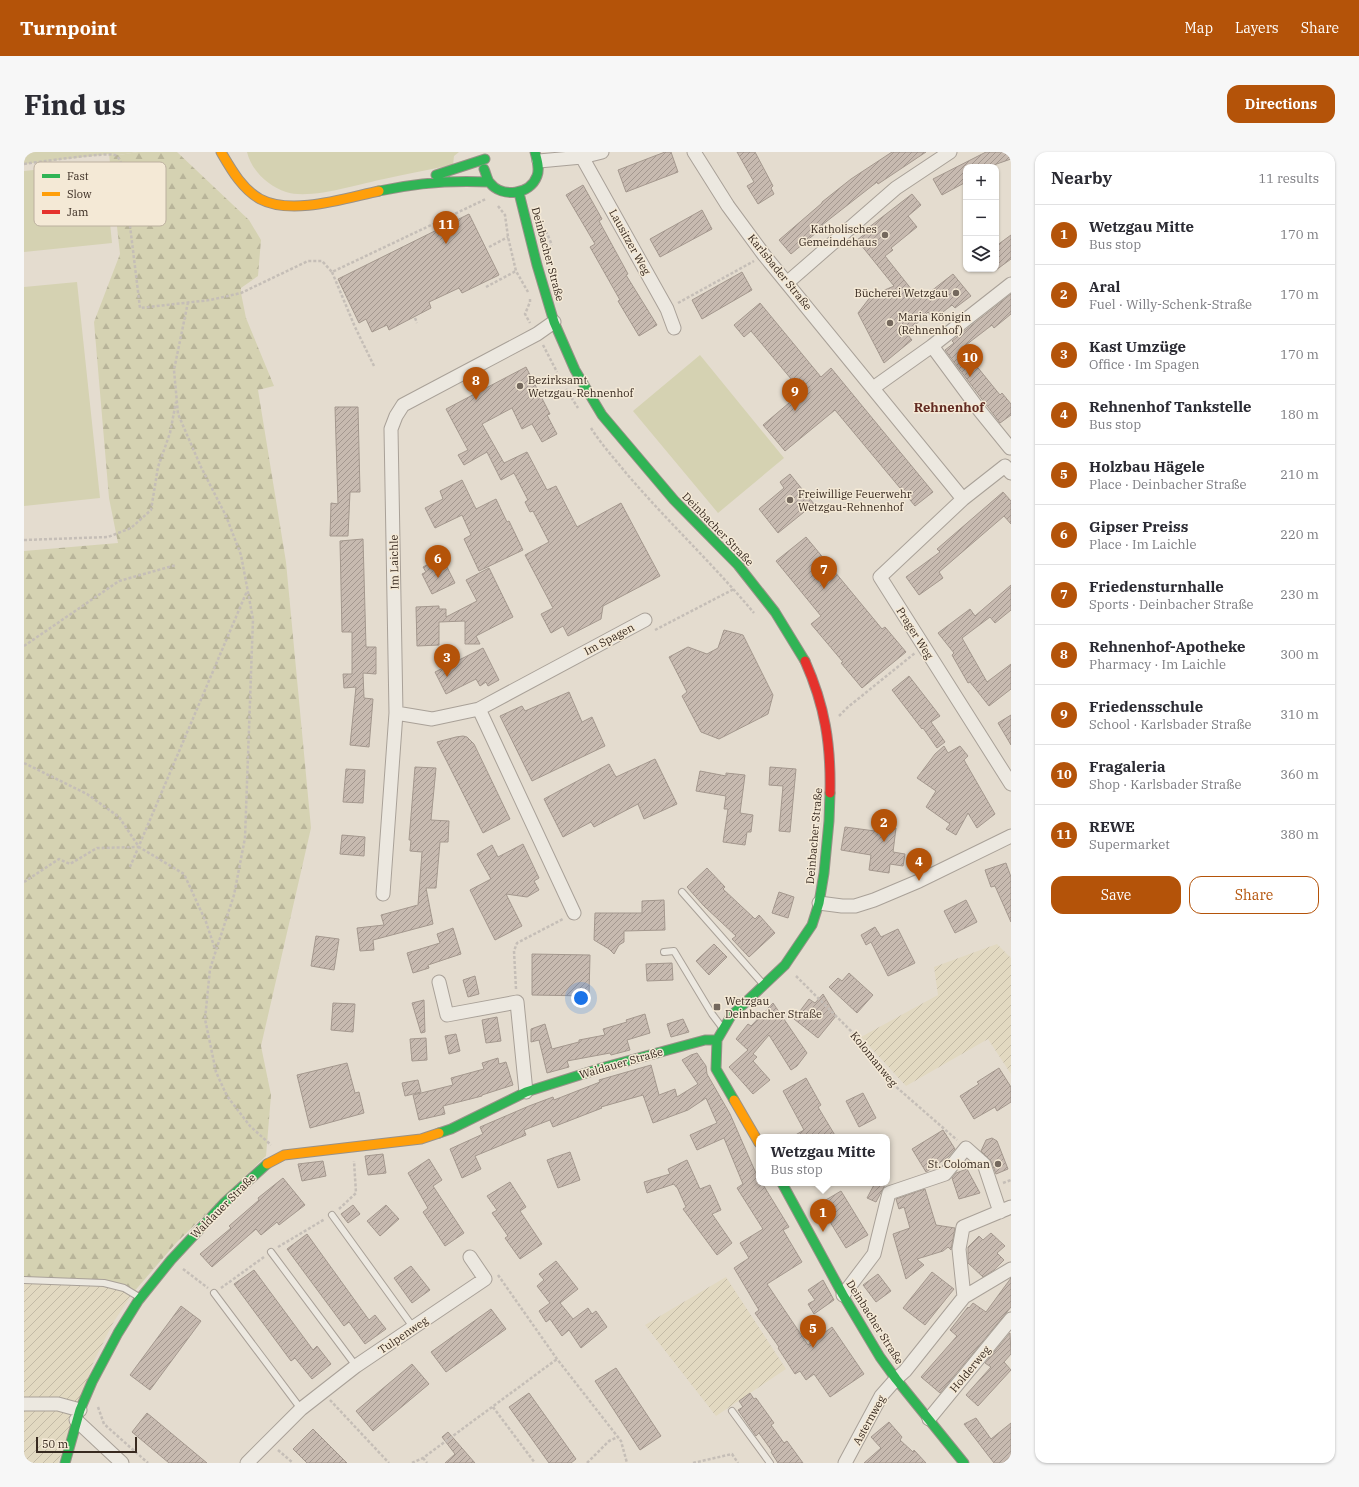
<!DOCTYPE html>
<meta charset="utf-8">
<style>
:root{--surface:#fff;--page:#f7f7f7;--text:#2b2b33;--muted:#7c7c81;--line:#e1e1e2;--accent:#b45309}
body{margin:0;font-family:"IBM Plex Serif",serif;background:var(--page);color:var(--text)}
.controls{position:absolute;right:12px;top:12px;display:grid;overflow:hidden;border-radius:8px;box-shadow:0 1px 3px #0004}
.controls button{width:36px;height:36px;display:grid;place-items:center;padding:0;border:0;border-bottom:1px solid var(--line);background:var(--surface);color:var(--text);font:20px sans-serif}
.scale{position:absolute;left:12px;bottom:10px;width:101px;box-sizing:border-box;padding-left:4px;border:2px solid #382a20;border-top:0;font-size:11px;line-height:14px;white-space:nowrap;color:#382a20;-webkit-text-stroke:3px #f4e9d6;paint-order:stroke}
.you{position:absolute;left:557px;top:846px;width:14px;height:14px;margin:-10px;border:3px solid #fff;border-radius:50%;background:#1a73e8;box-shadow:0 0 0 6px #1a73e833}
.badge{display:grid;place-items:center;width:26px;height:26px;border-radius:50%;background:var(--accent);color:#fff;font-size:13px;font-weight:700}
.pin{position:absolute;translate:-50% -33px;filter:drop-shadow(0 1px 2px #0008)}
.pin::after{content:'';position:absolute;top:21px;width:14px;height:12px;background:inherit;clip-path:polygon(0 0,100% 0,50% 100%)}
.popup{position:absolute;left:732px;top:982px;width:134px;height:52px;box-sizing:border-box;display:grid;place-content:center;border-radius:8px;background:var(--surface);filter:drop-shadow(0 1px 3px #0005);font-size:13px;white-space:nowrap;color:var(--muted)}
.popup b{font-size:15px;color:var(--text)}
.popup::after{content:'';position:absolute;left:50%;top:100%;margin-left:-8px;border:8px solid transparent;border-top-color:var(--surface)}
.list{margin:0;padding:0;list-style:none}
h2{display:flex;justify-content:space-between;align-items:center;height:52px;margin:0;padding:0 16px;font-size:17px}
h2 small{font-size:13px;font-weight:400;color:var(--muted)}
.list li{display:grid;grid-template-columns:26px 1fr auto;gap:12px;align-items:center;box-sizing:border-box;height:60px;padding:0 16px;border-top:1px solid var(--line)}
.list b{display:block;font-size:15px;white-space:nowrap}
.list p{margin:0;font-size:13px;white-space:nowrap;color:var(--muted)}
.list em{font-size:13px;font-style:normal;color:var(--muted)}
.actions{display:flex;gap:8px;padding:12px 16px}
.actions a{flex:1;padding:9px 0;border:1px solid var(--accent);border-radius:12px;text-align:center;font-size:14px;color:var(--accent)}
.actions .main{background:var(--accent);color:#fff}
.icon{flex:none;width:22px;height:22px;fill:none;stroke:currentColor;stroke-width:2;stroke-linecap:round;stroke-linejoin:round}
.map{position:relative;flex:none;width:987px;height:1311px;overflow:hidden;border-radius:12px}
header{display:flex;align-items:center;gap:24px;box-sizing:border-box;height:56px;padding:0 20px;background:var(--accent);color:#fff}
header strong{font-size:19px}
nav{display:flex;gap:22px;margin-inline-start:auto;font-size:14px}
.intro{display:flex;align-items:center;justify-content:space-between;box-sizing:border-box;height:96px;padding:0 24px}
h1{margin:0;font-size:28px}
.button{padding:10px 18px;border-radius:12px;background:var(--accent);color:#fff;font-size:14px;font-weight:700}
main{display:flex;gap:24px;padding:0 24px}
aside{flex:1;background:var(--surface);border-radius:12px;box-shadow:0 1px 3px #0004}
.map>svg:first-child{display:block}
.farmland{fill:url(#farmland-furrows)}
.green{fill:#d5d2b2}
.forest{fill:url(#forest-firs)}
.building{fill:url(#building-hatch);stroke:#a4988e}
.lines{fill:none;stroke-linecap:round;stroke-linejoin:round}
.lane-casing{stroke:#a9a198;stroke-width:8}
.street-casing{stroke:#a9a198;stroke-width:15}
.fast-casing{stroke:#999188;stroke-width:11}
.slow-casing{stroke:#999188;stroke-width:11}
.jam-casing{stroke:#999188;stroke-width:11}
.path{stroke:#c5beb7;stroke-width:2.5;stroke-dasharray:3 2;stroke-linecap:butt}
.lane{stroke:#ece8e0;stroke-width:6}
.street{stroke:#ece8e0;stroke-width:13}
.fast{stroke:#30b455;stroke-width:9}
.slow{stroke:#ff9f0a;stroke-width:9}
.jam{stroke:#e5322d;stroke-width:9}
.poi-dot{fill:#74685d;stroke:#f4e9d6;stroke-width:1.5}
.labels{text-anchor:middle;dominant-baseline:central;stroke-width:3;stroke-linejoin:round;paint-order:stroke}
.poi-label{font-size:11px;fill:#382a20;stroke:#f4e9d6;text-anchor:start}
.street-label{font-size:11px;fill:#382a20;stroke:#f4e9d6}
.quarter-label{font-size:13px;font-weight:bold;fill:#622b22;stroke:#f4e9d6}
.key{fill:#f4e9d6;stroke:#bcb09f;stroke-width:1}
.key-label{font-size:11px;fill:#382a20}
</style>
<header>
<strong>Turnpoint</strong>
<nav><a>Map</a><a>Layers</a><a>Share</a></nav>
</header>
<div class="intro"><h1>Find us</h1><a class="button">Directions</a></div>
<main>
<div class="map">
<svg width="987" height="1311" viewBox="0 0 987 1311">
<defs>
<pattern id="farmland-furrows" width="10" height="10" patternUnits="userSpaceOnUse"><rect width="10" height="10" fill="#e2d9c1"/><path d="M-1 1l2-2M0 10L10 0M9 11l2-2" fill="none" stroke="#c3baa6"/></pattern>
<pattern id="forest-firs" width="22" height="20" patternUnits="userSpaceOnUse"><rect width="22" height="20" fill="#d5d2b2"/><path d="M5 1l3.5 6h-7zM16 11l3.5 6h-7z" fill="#b8b499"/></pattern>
<pattern id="building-hatch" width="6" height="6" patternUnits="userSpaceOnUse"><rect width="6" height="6" fill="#c7bab0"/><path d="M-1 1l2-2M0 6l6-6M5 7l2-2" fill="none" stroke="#a3978f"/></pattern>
</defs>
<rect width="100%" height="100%" fill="#e4dccf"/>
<!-- farmland -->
<path class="farmland" d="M973,792L987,806V922L964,887L882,934L837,885L914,843L910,815Z
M702,1125L762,1217L692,1264L621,1173Z
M0,1128L73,1133L108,1142L89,1171L69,1211L34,1311H0Z"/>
<!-- green -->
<path class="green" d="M0,0H114L95,3L85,2L0,12Z
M223,0H435L430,4L429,13C406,17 383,22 360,27C335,32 286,48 262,40C244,34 227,18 223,0Z
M80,11L88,91L0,100V19Z
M53,130L76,346L0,354V135Z
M676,203L760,306L694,361L609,259Z"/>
<!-- forest -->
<path class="forest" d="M114,0H153L225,68L237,88L234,124L217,136V141L222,166L250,234L234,238L262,410L287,676L237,894L247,943L242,1004L152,1091L108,1142L73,1133L0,1128V399L94,391L85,346L70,170L96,102L85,2L95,3Z"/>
<!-- building -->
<path class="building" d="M641,0H647L654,20L602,40L594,18Z
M713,0H731L749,34L747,36L750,42L734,52L723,34L730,30Z
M868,0H902L854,32L853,30L798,73L799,75L767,102L755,88L798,51V50L827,27Z
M962,0H987V7L964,15H942V30L918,43L909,27Z
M559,33L578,67L575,69L604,122L602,123L633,173L615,184L594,149L596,148L566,95L571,92L542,43Z
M888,42L897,53L884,64L893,75L867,96L869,98L861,104L888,138L906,140L929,122L947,144L931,156L928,153L910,167L904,160L883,182L888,188L860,211L834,161L847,144L870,134L833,88L846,78L844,76Z
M678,58L688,77L636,105L626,87Z
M445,62L475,123L438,141L435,136L405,150L407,156L365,178L363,173L348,180L342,167L335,171L314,127Z
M987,83V107L972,118V94Z
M718,120L728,138L678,167L668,148Z
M987,142V162L970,176L968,173L938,196L976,243L978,241L987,252V263L976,271L921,198L930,191L928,189Z
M736,151L797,225L807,216L909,340L891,354L811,258L761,299L739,273L778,240L727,179L720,185L710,173Z
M502,215L526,262L523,263L533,282L518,290L508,272L498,277L488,256L458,272L480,311L503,300L523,338L532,334L553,375L597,351L636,424L579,454L577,467L544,484L539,474L527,481L517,462L529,456L501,403L525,390L509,359L506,360L501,350L504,348L490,321L477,328L463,300L440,313L434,303L444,298L422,257Z
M311,255H334L336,340H326L324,384H306L307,351L314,352Z
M766,322L790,352L754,381L735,357L760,336L756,330Z
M438,328L452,357L472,347L483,370L485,369L499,398L455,419L440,387L447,383L438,363L411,376L401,356L419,347L416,339Z
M979,340L987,349V372L980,364L915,420L919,426L895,443L882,425L916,400L913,397Z
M782,385L858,477L861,475L882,500L838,536L817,511L819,510L787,472L797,464L752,409Z
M339,387L342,495H352V522L339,521L340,546L349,547L345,595L326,593L332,535L320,536L319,522H328V480H318L316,389Z
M418,405L431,431L408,442L398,422L402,420L399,415Z
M465,416L489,465L452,484L456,492H441V469L415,470V493L393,494L392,455L415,454V457H422V465L453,449L442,428Z
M987,433V458L971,471L966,465L938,486L963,530L987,512V537L965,554L946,530L944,531L928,503L930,501L914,481L946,457L951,464Z
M700,478L719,483L749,543L744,562L695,587L677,580L658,544L663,540L645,505L664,495L683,502L694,496Z
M459,496L475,528L464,534L462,530L456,534L452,527L422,542L411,520Z
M885,524L916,564L907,570L921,590L913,596L899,576L898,577L868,538Z
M545,540L558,570L568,565L581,594L508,629L476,564L498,554L501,559Z
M987,563V593L974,571Z
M439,584L443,585L450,592L486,667L459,681L413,590L432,585Z
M920,594L924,601L936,594L944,604L940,608L971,662L953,676L944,661L932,683L922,677L926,672L902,655L912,639L893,626L911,602Z
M631,607L653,652L620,667L614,652L570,675L567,670L539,685L520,647L585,612L592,625Z
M391,615L412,616L407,668L425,669L424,690H416L412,736H402L409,772L349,788L350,798L336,799L333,776L360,773L357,763L394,753L398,700L386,699L387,688H385Z
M746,615L772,617L766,680L755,679L759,634L745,633Z
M322,617L341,618L339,651L319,650Z
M676,619L702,624V621L721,623L716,661L729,663L727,680H723L721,693L699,690L704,657H700L702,644L672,639Z
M852,673L872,676L869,700L881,702L879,714L866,712L865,721L845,718L847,703L817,698L821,675L851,679Z
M318,683L341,685L340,704L316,702Z
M499,692L515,726L510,729L515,738L503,745L482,742L498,774L471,788L446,738L467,727L453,702L468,693L474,705Z
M982,711L987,725V770L971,734L967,735L961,718Z
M683,716L701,735L699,737L731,767L735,763L751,781L725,805L708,787L712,784L680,754L663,735Z
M755,740L770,745L764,766L748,761Z
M640,748L641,778L600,779V790L595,793L590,802L585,797L570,788L571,761H618V749Z
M942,748L953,770L931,781L920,759Z
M851,775L857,785L874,777L891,811L864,824L847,790L842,793L837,783Z
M429,776L437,802L404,813L405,816L389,821L383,801L416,791L413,782Z
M292,784L315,787L310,818L287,814Z
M690,792L703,805L685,823L672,809Z
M508,802L566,803L565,844L508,843Z
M648,811L649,828L623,829L622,812Z
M825,821L849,843L833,861L805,835L814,826L818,829Z
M451,824L455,842L444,845L439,828Z
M799,842L812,864L794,886L770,867L785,847L791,851Z
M400,848L401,880L397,881L388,851Z
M309,851L331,852L329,880L307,878Z
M749,851L783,901L773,914L767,918L745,883L729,902L733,905L729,909L746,928L729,942L705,915L724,898L712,887L724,872L727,874Z
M621,862L626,881L603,888L606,898L587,903L586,901L543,909L545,915L523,921L515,888L507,890V877L521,872L528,897L555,890V888L581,883L579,877L603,870L602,868Z
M473,865L477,889L462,891L458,868Z
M659,867L665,880L647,885L643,872Z
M432,882L436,899L425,902L421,884Z
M402,886L403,908L388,909L386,887Z
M673,901L682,914L683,922L706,962L731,1019L735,1026V1031H738L765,1075L759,1078L778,1110L743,1132L784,1193L808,1175L840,1222L806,1245L790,1222L782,1228L776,1219L771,1222L754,1196L755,1195L731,1161L735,1158L710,1116L725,1106L716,1091L739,1077L713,1036L719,1032L700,986L673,998L666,983L693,971L682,946L664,958L629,971L619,943L577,955L578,956L529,975L526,968L500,978L502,983L451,1004L457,1017L438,1026L426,997L459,982L456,975L505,954L529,945L530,948L576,930L575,928L627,913L635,943L651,937L653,945L674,932L658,908L667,903Z
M474,906L475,912L482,910L489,933L458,943V944L419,954L421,962L395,968L389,943L429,933L427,926L460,917L458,911Z
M323,911L331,941L335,940L340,961L286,976L273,923Z
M975,916L987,935V950L973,959L971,955L950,967L936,944L955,932L953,930Z
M782,926L797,953L794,955L812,985H768L780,978L759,939Z
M394,928L397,940L381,944L378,931Z
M839,941L852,966L835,975L822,949Z
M919,978L931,997L924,1005L902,1020L888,997Z
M968,986L973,989L984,1017L972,1022L967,1009L957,999L962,988Z
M546,1000L556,1028L534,1036L523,1008Z
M359,1002L362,1021L344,1023L341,1004Z
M405,1007L418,1028L409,1034L440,1081L421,1094L399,1060L404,1056L384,1021Z
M663,1008L676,1037L686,1033L697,1058L688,1062L708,1091L693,1103L659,1057L662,1055L653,1035H652L650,1032L623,1041L620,1030L646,1022L644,1017Z
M299,1009L302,1024L278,1029L274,1012Z
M943,1017L956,1041L935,1047L928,1026L932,1021Z
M259,1026L281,1053L255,1073L253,1070L237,1083L232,1077L188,1115L176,1102L207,1076L205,1074L235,1048L234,1046Z
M486,1030L502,1055L496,1059L518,1092L496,1107L481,1086L484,1084L468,1061L473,1058L463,1044Z
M851,1031H862L852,1050L843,1046Z
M901,1037L912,1073L931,1076L927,1098L924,1095L919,1099L893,1107L900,1113L882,1127L869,1082L886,1076L880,1055L875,1057L872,1047Z
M817,1039L844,1083L822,1096L795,1052Z
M329,1053L336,1062L324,1071L317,1062Z
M362,1053L375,1067L356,1084L343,1069Z
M967,1081L981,1094L973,1101L980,1108L970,1118L959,1125L944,1111V1095L955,1084L959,1088Z
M283,1082L345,1168L351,1163L362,1177L341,1192L325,1170L320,1174L263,1097Z
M532,1109L554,1137L536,1151L549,1167L564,1156L568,1162L572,1159L583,1175L557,1196L545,1178L538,1184L526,1167L522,1170L515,1159L526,1151L513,1134L520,1128L515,1122Z
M387,1114L406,1138L388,1151L370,1126Z
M230,1118L289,1198L293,1194L307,1212L288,1227L271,1206L267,1209L210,1132Z
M908,1120L930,1137L901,1173L879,1156Z
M854,1122L867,1139L852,1150L839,1133Z
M987,1126V1155L916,1241L897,1225L933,1184L926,1178L944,1155L945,1156L949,1151L962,1160Z
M799,1128L810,1148L790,1162L784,1152L791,1148L784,1138Z
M157,1154L177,1169L126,1238L106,1223Z
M467,1157L482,1177L422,1220L407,1200Z
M986,1181L987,1202L980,1210L987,1218L954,1254L942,1243L967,1215L961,1211Z
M388,1212L405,1232L349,1279L332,1259Z
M592,1216L637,1284L616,1298L571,1229Z
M505,1241L552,1307L547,1311H525L485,1255Z
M726,1241L730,1247L732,1246L750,1271L747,1273L760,1291L763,1289L779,1311H754L747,1300L748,1299L735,1281L732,1284L714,1258L719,1255L715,1249Z
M123,1261L183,1311H145L108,1280Z
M952,1266L967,1287L987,1271V1304L979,1311H970L940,1272Z
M865,1270L878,1285L876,1288L889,1300L890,1298L902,1311H840L857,1296L847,1285Z
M289,1277L323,1311H283L269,1297Z
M424,1280L451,1311H421L431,1302L418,1285Z"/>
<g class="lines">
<defs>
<path id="lane" d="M658,740L739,832
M640,800L650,799L688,862L697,874
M308,1063L389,1175
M247,1100L332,1214
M0,1128L80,1131L100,1136L115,1145
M190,1141L277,1257
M708,1259L746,1311"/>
<path id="street" d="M670,0L704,54L740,103L939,347
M558,5L643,157L650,176
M515,9L558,5L578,0
M764,130L872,36L926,0
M908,194L956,259L986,296
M849,236L908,194L987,132
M987,321L981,314L939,347L856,425L987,632
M455,557L621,468
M372,561L408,567L455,557L550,761
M359,742L372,561L367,277L372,264L379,253L513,182L530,170
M795,751L818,754H831L850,748L895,729L987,684
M415,830L423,863L493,850L502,940
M819,1143L850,1102L865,1041L921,1022L942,996L960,1012L976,1060
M940,1145L935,1097L939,1075L987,1055
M0,1252H34L56,1258
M905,1267L987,1167
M52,1268L98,1311
M223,1311L277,1257L332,1214L461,1127L446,1105
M821,1311L857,1244L872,1227L881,1219L940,1145L987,1117"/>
<path id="fast" d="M460,17C462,21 463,28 466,31C478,46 506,43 513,24C516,16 513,8 511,0
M412,23L461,7
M355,39C391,31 428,28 465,30
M495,41L513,113L530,170L551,218L578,263L650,348L714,413L751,460L781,509
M710,948L692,917L693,888L707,864L761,813L788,773L795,751L800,721L805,669L806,641
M415,981L427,977L502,940L581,915L681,888H693
M758,1031L819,1143L856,1205L872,1227L940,1311
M41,1311L56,1258L68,1230L94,1181L114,1149L147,1108L201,1050L243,1012"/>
<path id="slow" d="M197,0C207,17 218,37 236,47C268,64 322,46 355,39
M710,948L735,991
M243,1012L260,1003L397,987L415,981"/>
<path id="jam" d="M781,509C801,554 807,592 806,641"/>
</defs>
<!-- lane casing -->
<use href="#lane" class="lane-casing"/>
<!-- street casing -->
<use href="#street" class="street-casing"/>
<!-- fast casing -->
<use href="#fast" class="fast-casing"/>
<!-- slow casing -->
<use href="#slow" class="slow-casing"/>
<!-- jam casing -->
<use href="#jam" class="jam-casing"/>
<!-- path -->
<path class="path" d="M0,12C13,10 84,0 91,3C96,6 97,11 99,16L116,156L186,148L217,141L284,109H298L308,120L462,47
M474,54L481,63L484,85L492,119L504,140
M522,79L528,93
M465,95L484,85
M308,120L331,175L350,214
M462,135L492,119
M506,147V150L501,162L506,171
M164,150L150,218L154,262L177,315L202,364L217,403L229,467L221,686L210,743L186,817L181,867L192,920L203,944L226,974L247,993
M654,151L730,109
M391,166L393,171
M519,193L533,220
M542,237L554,256
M567,276C577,292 590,306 602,321C643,369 689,412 730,461
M0,388L84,385L107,376L127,358L134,315L146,281L152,250
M631,478L710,437
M0,494L95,429L152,413
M815,564L824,555L891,501
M0,611L63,642L95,665L115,695L160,722L182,770L191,797
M106,715L223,439
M0,730L35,707L46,712L73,696L115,695
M772,824L827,879L870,933L933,988
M492,837L490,799L493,791L539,767
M979,1031L987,1028
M315,1057L332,1041L330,1009
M254,1095L301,1067
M159,1117L184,1136
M474,1123L533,1207L597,1289L603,1311
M197,1136L240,1105
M306,1248L365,1311
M74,1255L80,1272L124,1311
M469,1255L511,1311
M254,1298L269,1311
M399,1306L403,1311
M388,1311L399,1306L533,1207
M563,1311L585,1289L594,1285
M669,1311L708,1302L714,1311"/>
<!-- lane -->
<use href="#lane" class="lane"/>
<!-- street -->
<use href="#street" class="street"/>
<!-- fast -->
<use href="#fast" class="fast"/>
<!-- slow -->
<use href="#slow" class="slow"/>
<!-- jam -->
<use href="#jam" class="jam"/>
</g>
<!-- markers -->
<g class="poi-dot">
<circle cx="861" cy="83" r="4"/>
<circle cx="932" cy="141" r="4"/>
<circle cx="866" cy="171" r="4"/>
<circle cx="496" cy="234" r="4"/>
<circle cx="766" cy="348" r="4"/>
<rect x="689" y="851" width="8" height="8" rx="2"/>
<circle cx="974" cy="1012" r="4"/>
</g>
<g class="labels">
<!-- poi labels -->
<g class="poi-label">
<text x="853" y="77" text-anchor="end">Katholisches<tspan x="853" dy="13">Gemeindehaus</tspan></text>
<text x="924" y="141" text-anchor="end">Bücherei Wetzgau</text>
<text x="874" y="165">Maria Königin<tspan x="874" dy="13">(Rehnenhof)</tspan></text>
<text x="504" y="228">Bezirksamt<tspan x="504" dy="13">Wetzgau-Rehnenhof</tspan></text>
<text x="774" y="342">Freiwillige Feuerwehr<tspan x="774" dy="13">Wetzgau-Rehnenhof</tspan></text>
<text x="701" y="849">Wetzgau<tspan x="701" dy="13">Deinbacher Straße</tspan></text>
<text x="966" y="1012" text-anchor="end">St. Coloman</text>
</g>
<!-- street labels -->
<g class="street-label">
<text transform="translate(606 90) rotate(61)">Lausitzer Weg</text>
<text transform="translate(524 102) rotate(75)">Deinbacher Straße</text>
<text transform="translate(756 120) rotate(51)">Karlsbader Straße</text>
<text transform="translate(694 377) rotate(46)">Deinbacher Straße</text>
<text transform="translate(370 410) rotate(-91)">Im Laichle</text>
<text transform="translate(891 481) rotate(58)">Prager Weg</text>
<text transform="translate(585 487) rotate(-28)">Im Spagen</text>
<text transform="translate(790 684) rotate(-85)">Deinbacher Straße</text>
<text transform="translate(850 907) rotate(51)">Kolomanweg</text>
<text transform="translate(597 911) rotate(-16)">Waldauer Straße</text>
<text transform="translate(199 1054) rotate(-45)">Waldauer Straße</text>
<text transform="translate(851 1170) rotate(58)">Deinbacher Straße</text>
<text transform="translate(379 1183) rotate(-34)">Tulpenweg</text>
<text transform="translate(946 1217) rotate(-50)">Holderweg</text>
<text transform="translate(845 1268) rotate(-61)">Asternweg</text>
</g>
<!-- quarter labels -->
<g class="quarter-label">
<text x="925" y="255">Rehnenhof</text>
</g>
</g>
<!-- legend -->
<rect x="10" y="10" width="132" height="64" rx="6" class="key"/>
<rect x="18" y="22" width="18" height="4" fill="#30b455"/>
<rect x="18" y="40" width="18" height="4" fill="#ff9f0a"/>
<rect x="18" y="58" width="18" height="4" fill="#e5322d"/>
<g class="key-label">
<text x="43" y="28">Fast</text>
<text x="43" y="46">Slow</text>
<text x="43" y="64">Jam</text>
</g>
</svg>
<div class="controls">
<button>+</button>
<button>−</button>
<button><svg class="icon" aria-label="layers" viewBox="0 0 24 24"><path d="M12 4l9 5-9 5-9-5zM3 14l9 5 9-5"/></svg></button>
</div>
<div class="scale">50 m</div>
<div class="you"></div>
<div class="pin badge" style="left:799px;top:1080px">1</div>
<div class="popup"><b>Wetzgau Mitte</b>Bus stop</div>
<div class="pin badge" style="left:860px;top:690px">2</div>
<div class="pin badge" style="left:423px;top:525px">3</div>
<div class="pin badge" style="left:895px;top:729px">4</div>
<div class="pin badge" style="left:789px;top:1196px">5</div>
<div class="pin badge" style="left:414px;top:426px">6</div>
<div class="pin badge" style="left:800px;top:437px">7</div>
<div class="pin badge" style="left:452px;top:248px">8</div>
<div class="pin badge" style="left:771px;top:259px">9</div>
<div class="pin badge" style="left:946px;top:225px">10</div>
<div class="pin badge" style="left:422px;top:92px">11</div>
</div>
<aside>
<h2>Nearby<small>11 results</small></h2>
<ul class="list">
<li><span class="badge">1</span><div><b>Wetzgau Mitte</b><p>Bus stop</p></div><em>170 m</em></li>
<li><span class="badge">2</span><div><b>Aral</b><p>Fuel · Willy-Schenk-Straße</p></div><em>170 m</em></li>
<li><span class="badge">3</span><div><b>Kast Umzüge</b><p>Office · Im Spagen</p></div><em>170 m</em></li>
<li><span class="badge">4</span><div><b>Rehnenhof Tankstelle</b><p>Bus stop</p></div><em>180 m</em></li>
<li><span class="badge">5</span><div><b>Holzbau Hägele</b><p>Place · Deinbacher Straße</p></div><em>210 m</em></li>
<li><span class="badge">6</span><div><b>Gipser Preiss</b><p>Place · Im Laichle</p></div><em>220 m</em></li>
<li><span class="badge">7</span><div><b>Friedensturnhalle</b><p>Sports · Deinbacher Straße</p></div><em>230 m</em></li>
<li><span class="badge">8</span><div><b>Rehnenhof-Apotheke</b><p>Pharmacy · Im Laichle</p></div><em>300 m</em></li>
<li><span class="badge">9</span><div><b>Friedensschule</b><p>School · Karlsbader Straße</p></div><em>310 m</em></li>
<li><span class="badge">10</span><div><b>Fragaleria</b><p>Shop · Karlsbader Straße</p></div><em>360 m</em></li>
<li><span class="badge">11</span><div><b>REWE</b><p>Supermarket</p></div><em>380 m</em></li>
</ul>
<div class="actions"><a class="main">Save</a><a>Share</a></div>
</aside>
</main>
